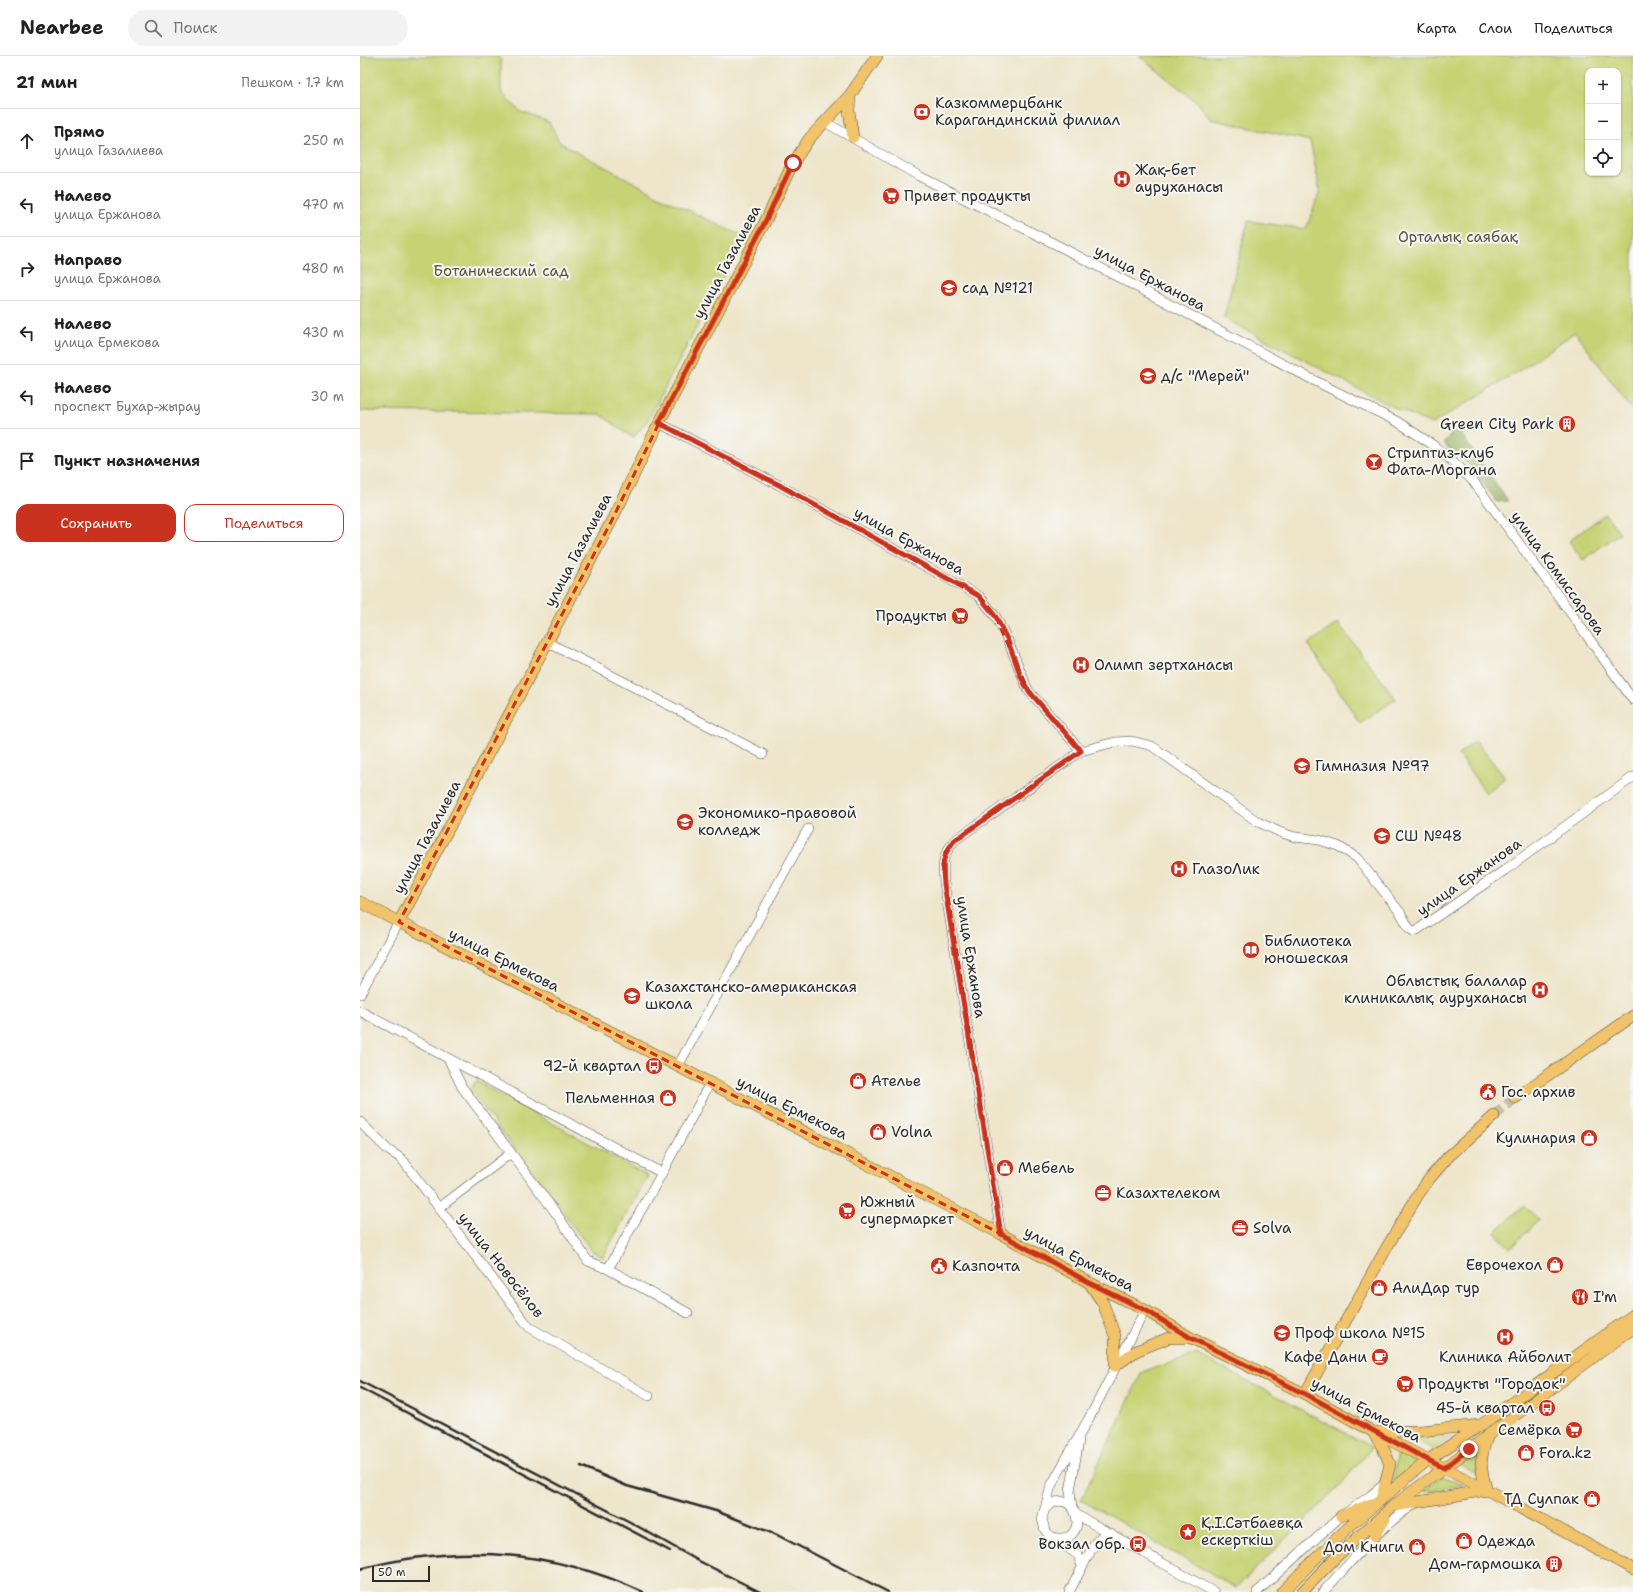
<!DOCTYPE html>
<html lang="ru">
<meta charset="utf-8">
<style>
:root{--surface:#fff;--page:#f2f2f2;--text:#202124;--muted:#757577;--line:#e0e0e0;--accent:#c8321e}
body{margin:0;font-family:"Shantell Sans",sans-serif;background:var(--page);color:var(--text)}
.controls{position:absolute;right:12px;top:12px;display:grid;overflow:hidden;border-radius:8px;box-shadow:0 1px 3px #0004}
.controls button{width:36px;height:36px;display:grid;place-items:center;padding:0;border:0;border-bottom:1px solid var(--line);background:var(--surface);color:var(--text);font:20px sans-serif}
.scale{position:absolute;left:12px;bottom:10px;width:58px;box-sizing:border-box;padding-left:4px;border:2px solid #2b2b2b;border-top:0;font-size:11px;line-height:14px;white-space:nowrap;color:#2b2b2b;-webkit-text-stroke:3px #f6f6f2;paint-order:stroke}
.stop{position:absolute;width:12px;height:12px;margin:-9px;border:3px solid #c8321e;border-radius:50%;background:#fff}
.stop.end{background:#c8321e;border-color:#fff;box-shadow:0 1px 4px #0008}
.list{margin:0;padding:0;list-style:none}
h2{display:flex;justify-content:space-between;align-items:center;height:52px;margin:0;padding:0 16px;font-size:17px}
h2 small{font-size:13px;font-weight:400;color:var(--muted)}
.list li{display:grid;grid-template-columns:26px 1fr auto;gap:12px;align-items:center;box-sizing:border-box;height:64px;padding:0 16px;border-top:1px solid var(--line)}
.list b{display:block;font-size:15px;white-space:nowrap}
.list p{margin:0;font-size:13px;white-space:nowrap;color:var(--muted)}
.list em{font-size:13px;font-style:normal;color:var(--muted)}
.actions{display:flex;gap:8px;padding:12px 16px}
.actions a{flex:1;padding:9px 0;border:1px solid var(--accent);border-radius:12px;text-align:center;font-size:14px;color:var(--accent)}
.actions .main{background:var(--accent);color:#fff}
.icon{flex:none;width:22px;height:22px;fill:none;stroke:currentColor;stroke-width:2;stroke-linecap:round;stroke-linejoin:round}
.map{position:relative;flex:none;width:1273px;height:1536px;overflow:hidden}
header{display:flex;align-items:center;gap:24px;box-sizing:border-box;height:56px;padding:0 20px;background:var(--surface);border-bottom:1px solid var(--line)}
header strong{font-size:19px}
nav{display:flex;gap:22px;margin-inline-start:auto;font-size:14px}
.search{width:280px;height:36px;background:var(--page);display:flex;align-items:center;gap:10px;box-sizing:border-box;padding:0 14px;border-radius:22px;color:var(--muted);font-size:15px}
main{display:flex}
aside{flex:1;background:var(--surface)}
.map>svg:first-child{display:block}
.green{fill:#c6d375;stroke:#787f50;fill-rule:evenodd}
.forest{fill:#9cb566;stroke:#647048}
.lines{fill:none;stroke-linecap:round;stroke-linejoin:round}
.major-tunnel{stroke:#c7c0aa;stroke-width:11;stroke-dasharray:11 5.5;stroke-linecap:butt}
.minor-casing{stroke:#484743;stroke-width:10}
.major-casing{stroke:#484743;stroke-width:12}
.minor{stroke:#fff;stroke-width:9}
.major{stroke:#f1c36a;stroke-width:11}
.rail{stroke:#2b2b2b;stroke-width:2.5}
.route{stroke:#c8321e;stroke-width:5}
.marked{fill:none;stroke:#c8321e;stroke-width:3;stroke-dasharray:8 5;stroke-linejoin:round}
.labels{text-anchor:middle;dominant-baseline:central;stroke-width:4;stroke-linejoin:round;paint-order:stroke}
.poi-label{font-size:15px;fill:#2b2b2b;stroke:#f6f6f2;text-anchor:start}
.park-label{font-size:15px;fill:#52553e;stroke:#f6f6f2}
.street-label{font-size:15px;fill:#2b2b2b;stroke:#f6f6f2}
</style>
<header>
<strong>Nearbee</strong>
<div class="search"><svg class="icon" aria-label="search" viewBox="0 0 24 24"><circle cx="10" cy="10" r="6"/><path d="M15 15l6 6"/></svg>Поиск</div>
<nav><a>Карта</a><a>Слои</a><a>Поделиться</a></nav>
</header>
<main>
<aside>
<h2>21 мин<small>Пешком · 1.7 km</small></h2>
<ul class="list">
<li><svg class="icon" aria-label="ahead" viewBox="0 0 24 24"><path d="M12 20V5M6 11l6-6 6 6"/></svg><div><b>Прямо</b><p>улица Газалиева</p></div><em>250 m</em></li>
<li><svg class="icon" aria-label="left" viewBox="0 0 24 24"><path d="M17 20v-9H6M10 6l-5 5 5 5"/></svg><div><b>Налево</b><p>улица Ержанова</p></div><em>470 m</em></li>
<li><svg class="icon" aria-label="right" viewBox="0 0 24 24"><path d="M7 20v-9h11M14 6l5 5-5 5"/></svg><div><b>Направо</b><p>улица Ержанова</p></div><em>480 m</em></li>
<li><svg class="icon" aria-label="left" viewBox="0 0 24 24"><path d="M17 20v-9H6M10 6l-5 5 5 5"/></svg><div><b>Налево</b><p>улица Ермекова</p></div><em>430 m</em></li>
<li><svg class="icon" aria-label="left" viewBox="0 0 24 24"><path d="M17 20v-9H6M10 6l-5 5 5 5"/></svg><div><b>Налево</b><p>проспект Бухар-жырау</p></div><em>30 m</em></li>
<li><svg class="icon" aria-label="arrive" viewBox="0 0 24 24"><path d="M6 21V4h12l-3 4 3 4H6"/></svg><div><b>Пункт назначения</b></div></li>
</ul>
<div class="actions"><a class="main">Сохранить</a><a>Поделиться</a></div>
</aside>
<div class="map">
<svg width="1273" height="1536" viewBox="0 0 1273 1536">
<rect width="100%" height="100%" fill="#f6f6f2"/>
<filter id="ink" filterUnits="userSpaceOnUse"><feTurbulence type="fractalNoise" baseFrequency=".025" numOctaves="2"/><feDisplacementMap in="SourceGraphic" scale="8" xChannelSelector="R" yChannelSelector="G"/><feConvolveMatrix kernelMatrix="1 2 1 2 8 2 1 2 1" color-interpolation-filters="sRGB"/></filter>
<filter id="wash" filterUnits="userSpaceOnUse"><feTurbulence type="fractalNoise" baseFrequency=".012" numOctaves="4" result="noise"/><feDisplacementMap in="SourceGraphic" scale="16" xChannelSelector="R" yChannelSelector="G"/><feGaussianBlur stdDeviation="0.9" result="paint"/><feColorMatrix in="noise" values="0 0 0 0 0 0 0 0 0 0 0 0 0 0 0 0 0 1.4 0 .05"/><feComposite in="paint" operator="in"/></filter>
<g filter="url(#wash)">
<rect width="100%" height="100%" fill="#eee5ca"/>
<!-- green -->
<path class="green" d="M0,0H138L141,5V36L161,56L189,66L200,87L305,143L384,181L288,364L273,382L240,358L0,355Z
M779,0H1273V355L1215,276L1156,317L1072,368L1037,353L864,262L888,165L946,173L960,135L950,85L850,63L837,46ZM1228,15H1258V117H1228Z
M1245,458L1260,477L1223,504L1209,485Z
M978,567L1036,643L1000,667L948,588Z
M1116,685L1145,722L1126,737L1098,699Z
M116,1025L288,1120L243,1201L232,1195L110,1034Z
M1164,1149L1179,1164L1150,1192L1135,1176Z
M837,1298L1012,1391L978,1432L876,1532L721,1444L782,1316Z
M1092,1380L1074,1394L1054,1383Z
M1118,1394L1117,1418L1098,1408Z
M1038,1396L1058,1406L1033,1427Z
M1082,1420L1103,1429L1064,1435Z"/>
<!-- forest -->
<path class="forest" d="M1096,371L1148,445L1137,446L1107,406L1088,392L1084,387Z"/>
</g>
<g filter="url(#ink)">
<g class="lines">
<!-- major-tunnel -->
<path class="major-tunnel" d="M1134,1060L1155,1042"/>
<defs>
<path id="minor" d="M465,66L559,120L701,191L959,327L1038,366L1073,389L1098,410L1113,425L1210,556L1273,644
M299,367L419,429L619,540L636,561L648,585L668,634L721,695
M187,586L403,698
M0,938L39,866
M0,955L302,1117
M88,1002L102,1031L198,1160L228,1205L248,1213L328,1257
M318,1010L448,773
M0,1066L28,1094L42,1103L169,1271L289,1340
M79,1152L151,1097
M641,1178L584,827C583,807 581,802 594,785L721,695L755,686L772,685L792,690L898,766L922,777L935,781L959,784L978,790L997,802L1040,856L1049,872L1053,875L1057,874L1145,814L1273,721
M248,1213L302,1117L350,1027
M712,1451L710,1435L719,1385
M685,1453C716,1423 734,1491 693,1481
M717,1459L854,1536
M722,1510L718,1499L688,1478L685,1474L682,1463L691,1430L733,1355L785,1254
M709,1536L735,1487L742,1480L751,1477
M897,1536L981,1460L1010,1440L1026,1427
M963,1536C993,1504 1019,1471 1056,1447"/>
<path id="major" d="M490,39L489,55L493,81
M0,846L551,1131L641,1178L728,1226L785,1254L831,1282L945,1338L1012,1375L1127,1434L1273,1513
M39,866L251,466L299,367L404,168L433,107L449,83L490,39L517,0
M1155,1042L1273,960
M730,1228L743,1247L755,1280V1310
M755,1310L776,1295L808,1282H831
M945,1338L1027,1191L1058,1139L1070,1122L1089,1100L1134,1060
M1013,1376L1023,1392L1030,1408L1021,1444
M1015,1376L1060,1375L1120,1369
M1127,1434C1119,1411 1120,1401 1128,1379
M1034,1450L1127,1434
M981,1460L1012,1448
M1015,1480L1025,1463
M922,1536L953,1505L992,1468L1068,1404L1121,1369L1273,1259
M942,1536L976,1501L1033,1450L1273,1272"/>
</defs>
<!-- minor casing -->
<use href="#minor" class="minor-casing"/>
<!-- major casing -->
<use href="#major" class="major-casing"/>
<!-- minor -->
<use href="#minor" class="minor"/>
<!-- major -->
<use href="#major" class="major"/>
<!-- rail -->
<path class="rail" d="M0,1325L270,1466L337,1504L400,1536
M0,1332L310,1495
M221,1410L267,1430L356,1455L417,1479L528,1536
M0,1513C97,1487 192,1494 283,1536"/>
</g>
</g>
<g class="lines" filter="url(#ink)">
<!-- route -->
<path class="route" d="M433,107L404,168L299,367L419,429L619,540L636,561L648,585L661,621L668,634L721,695L594,785C581,802 583,807 584,828L641,1178L728,1226L785,1254L831,1282L945,1338L1068,1404L1084,1412L1109,1393"/>
</g>
<!-- marked area -->
<path class="marked" d="M299,367L419,429L619,540L636,561L668,634L721,695L594,785L585,796L583,808L641,1178L39,866L251,466Z"/>
<!-- icons -->
<defs>
<symbol id="bank-disc" viewBox="-11 -11 22 22"><circle r="9.5" fill="#c8321e" stroke="#f6f6f2"/><path d="M-6-4H6V4H-6ZM0-2.3a2.3 2.3 0 1 0 0 4.6a2.3 2.3 0 1 0 0-4.6Z" fill="#fff"/></symbol>
<symbol id="hospital-disc" viewBox="-11 -11 22 22"><circle r="9.5" fill="#c8321e" stroke="#f6f6f2"/><path d="M-5-5h3v3.5h4V-5h3V5h-3V1.5h-4V5h-3Z" fill="#fff"/></symbol>
<symbol id="supermarket-disc" viewBox="-11 -11 22 22"><circle r="9.5" fill="#c8321e" stroke="#f6f6f2"/><path d="M-6-5.5h2.5l.6 2H6L4.5 2H-2.5L-4.4-4H-6ZM-1.5 3.2a1.3 1.3 0 1 0 .1 0ZM3 3.2a1.3 1.3 0 1 0 .1 0Z" fill="#fff"/></symbol>
<symbol id="school-disc" viewBox="-11 -11 22 22"><circle r="9.5" fill="#c8321e" stroke="#f6f6f2"/><path d="M0-5L7-2L0 1L-7-2ZM-4 1L0 2.5L4 1V4Q0 6-4 4Z" fill="#fff"/></symbol>
<symbol id="building-disc" viewBox="-11 -11 22 22"><circle r="9.5" fill="#c8321e" stroke="#f6f6f2"/><path d="M-4-6H4V6H1V3H-1V6H-4ZM-2.5-4.3h1.7v1.8h-1.7ZM.8-4.3h1.7v1.8H.8ZM-2.5-1h1.7V.8h-1.7ZM.8-1h1.7V.8H.8Z" fill="#fff"/></symbol>
<symbol id="bar-disc" viewBox="-11 -11 22 22"><circle r="9.5" fill="#c8321e" stroke="#f6f6f2"/><path d="M-6-5H6L.8 .8V4.5H3.5V6h-7V4.5H-.8V.8Z" fill="#fff"/></symbol>
<symbol id="university-disc" viewBox="-11 -11 22 22"><circle r="9.5" fill="#c8321e" stroke="#f6f6f2"/><path d="M0-5L7-2L0 1L-7-2ZM-4 1L0 2.5L4 1V4Q0 6-4 4Z" fill="#fff"/></symbol>
<symbol id="library-disc" viewBox="-11 -11 22 22"><circle r="9.5" fill="#c8321e" stroke="#f6f6f2"/><path d="M-6-4Q-3-5.5-.7-3.5V5Q-3 3-6 4ZM6-4Q3-5.5 .7-3.5V5Q3 3 6 4Z" fill="#fff"/></symbol>
<symbol id="bus-disc" viewBox="-11 -11 22 22"><circle r="9.5" fill="#c8321e" stroke="#f6f6f2"/><path d="M-5-6H5V4H4V6H2V4H-2V6H-4V4H-5ZM-3.5-4V0h7V-4ZM-3.5 1.2v1.5H-2V1.2ZM2 1.2v1.5H3.5V1.2Z" fill="#fff"/></symbol>
<symbol id="shop-disc" viewBox="-11 -11 22 22"><circle r="9.5" fill="#c8321e" stroke="#f6f6f2"/><path d="M-5-2.5h2.3a2.7 3.5 0 0 1 5.4 0H5L5.5 6h-11ZM-1.5-2.5h3a1.5 2.3 0 0 0-3 0Z" fill="#fff"/></symbol>
<symbol id="civic-disc" viewBox="-11 -11 22 22"><circle r="9.5" fill="#c8321e" stroke="#f6f6f2"/><path d="M-.6-6.5H3V-4.5H.6V-3L4-1V1h2V6H-6V1h2V-1L-.6-3ZM-1.2 2.5V6h2.4V2.5Z" fill="#fff"/></symbol>
<symbol id="office-disc" viewBox="-11 -11 22 22"><circle r="9.5" fill="#c8321e" stroke="#f6f6f2"/><path d="M-6-3h4V-5.5h4V-3h4V5H-6ZM-1-4.5V-3h2v-1.5ZM-6 0V1H6V0Z" fill="#fff"/></symbol>
<symbol id="restaurant-disc" viewBox="-11 -11 22 22"><circle r="9.5" fill="#c8321e" stroke="#f6f6f2"/><path d="M-5-6h1v4h1v-4h1v4h1v-4h1v5L-1.5 .5V6h-2V.5L-5-1ZM5-6V6H3V1.5H1.5Q1.5-4 5-6Z" fill="#fff"/></symbol>
<symbol id="cafe-disc" viewBox="-11 -11 22 22"><circle r="9.5" fill="#c8321e" stroke="#f6f6f2"/><path d="M-5.5-4.5H6V0H3Q3 3.5 0 3.5H-2.5Q-5.5 3.5-5.5 0ZM3-3.2v2h1.7v-2ZM-6 4.5H4V6H-6Z" fill="#fff"/></symbol>
<symbol id="sight-disc" viewBox="-11 -11 22 22"><circle r="9.5" fill="#c8321e" stroke="#f6f6f2"/><path d="M0-6L1.8-2.2L6-1.7L2.9 1.2L3.7 5.4L0 3.3L-3.7 5.4L-2.9 1.2L-6-1.7L-1.8-2.2Z" fill="#fff"/></symbol>
</defs>
<g fill-rule="evenodd">
<use href="#bank-disc" x="552" y="46" width="20" height="20"/>
<use href="#hospital-disc" x="752" y="113" width="20" height="20"/>
<use href="#supermarket-disc" x="521" y="130" width="20" height="20"/>
<use href="#school-disc" x="579" y="222" width="20" height="20"/>
<use href="#school-disc" x="778" y="310" width="20" height="20"/>
<use href="#building-disc" x="1197" y="358" width="20" height="20"/>
<use href="#bar-disc" x="1004" y="396" width="20" height="20"/>
<use href="#supermarket-disc" x="590" y="550" width="20" height="20"/>
<use href="#hospital-disc" x="711" y="599" width="20" height="20"/>
<use href="#school-disc" x="932" y="700" width="20" height="20"/>
<use href="#university-disc" x="315" y="756" width="20" height="20"/>
<use href="#school-disc" x="1012" y="770" width="20" height="20"/>
<use href="#hospital-disc" x="809" y="803" width="20" height="20"/>
<use href="#library-disc" x="881" y="884" width="20" height="20"/>
<use href="#hospital-disc" x="1170" y="924" width="20" height="20"/>
<use href="#school-disc" x="262" y="930" width="20" height="20"/>
<use href="#bus-disc" x="284" y="1000" width="20" height="20"/>
<use href="#shop-disc" x="488" y="1015" width="20" height="20"/>
<use href="#civic-disc" x="1118" y="1026" width="20" height="20"/>
<use href="#shop-disc" x="298" y="1032" width="20" height="20"/>
<use href="#shop-disc" x="508" y="1066" width="20" height="20"/>
<use href="#shop-disc" x="1219" y="1072" width="20" height="20"/>
<use href="#shop-disc" x="635" y="1102" width="20" height="20"/>
<use href="#office-disc" x="733" y="1127" width="20" height="20"/>
<use href="#supermarket-disc" x="477" y="1145" width="20" height="20"/>
<use href="#office-disc" x="870" y="1162" width="20" height="20"/>
<use href="#shop-disc" x="1185" y="1199" width="20" height="20"/>
<use href="#civic-disc" x="569" y="1200" width="20" height="20"/>
<use href="#shop-disc" x="1009" y="1222" width="20" height="20"/>
<use href="#restaurant-disc" x="1210" y="1231" width="20" height="20"/>
<use href="#university-disc" x="912" y="1267" width="20" height="20"/>
<use href="#hospital-disc" x="1135" y="1271" width="20" height="20"/>
<use href="#cafe-disc" x="1010" y="1291" width="20" height="20"/>
<use href="#supermarket-disc" x="1035" y="1318" width="20" height="20"/>
<use href="#bus-disc" x="1177" y="1342" width="20" height="20"/>
<use href="#supermarket-disc" x="1204" y="1364" width="20" height="20"/>
<use href="#shop-disc" x="1156" y="1387" width="20" height="20"/>
<use href="#shop-disc" x="1222" y="1433" width="20" height="20"/>
<use href="#sight-disc" x="818" y="1466" width="20" height="20"/>
<use href="#shop-disc" x="1094" y="1475" width="20" height="20"/>
<use href="#bus-disc" x="768" y="1478" width="20" height="20"/>
<use href="#shop-disc" x="1047" y="1481" width="20" height="20"/>
<use href="#building-disc" x="1184" y="1498" width="20" height="20"/>
</g>
<g class="labels">
<!-- poi labels -->
<g class="poi-label">
<text x="575" y="47">Казкоммерцбанк<tspan x="575" dy="17">Карагандинский филиал</tspan></text>
<text x="775" y="114">Жақ-бет<tspan x="775" dy="17">ауруханасы</tspan></text>
<text x="544" y="140">Привет продукты</text>
<text x="602" y="232">сад №121</text>
<text x="801" y="320">д/с "Мерей"</text>
<text x="1194" y="368" text-anchor="end">Green City Park</text>
<text x="1027" y="397">Стриптиз-клуб<tspan x="1027" dy="17">Фата-Моргана</tspan></text>
<text x="587" y="560" text-anchor="end">Продукты</text>
<text x="734" y="609">Олимп зертханасы</text>
<text x="955" y="710">Гимназия №97</text>
<text x="338" y="757">Экономико-правовой<tspan x="338" dy="17">колледж</tspan></text>
<text x="1035" y="780">СШ №48</text>
<text x="832" y="813">ГлазоЛик</text>
<text x="904" y="885">Библиотека<tspan x="904" dy="17">юношеская</tspan></text>
<text x="1167" y="925" text-anchor="end">Облыстық балалар<tspan x="1167" dy="17">клиникалық ауруханасы</tspan></text>
<text x="285" y="931">Казахстанско-американская<tspan x="285" dy="17">школа</tspan></text>
<text x="281" y="1010" text-anchor="end">92-й квартал</text>
<text x="511" y="1025">Ателье</text>
<text x="1141" y="1036">Гос. архив</text>
<text x="295" y="1042" text-anchor="end">Пельменная</text>
<text x="531" y="1076">Volna</text>
<text x="1216" y="1082" text-anchor="end">Кулинария</text>
<text x="658" y="1112">Мебель</text>
<text x="756" y="1137">Казахтелеком</text>
<text x="500" y="1146">Южный<tspan x="500" dy="17">супермаркет</tspan></text>
<text x="893" y="1172">Solva</text>
<text x="1182" y="1209" text-anchor="end">Еврочехол</text>
<text x="592" y="1210">Казпочта</text>
<text x="1032" y="1232">АлиДар тур</text>
<text x="1233" y="1241">I'm</text>
<text x="935" y="1277">Проф школа №15</text>
<text x="1007" y="1301" text-anchor="end">Кафе Дани</text>
<text x="1145" y="1301" text-anchor="middle">Клиника Айболит</text>
<text x="1058" y="1328">Продукты "Городок"</text>
<text x="1174" y="1352" text-anchor="end">45-й квартал</text>
<text x="1201" y="1374" text-anchor="end">Семёрка</text>
<text x="1179" y="1397">Fora.kz</text>
<text x="1219" y="1443" text-anchor="end">ТД Сулпак</text>
<text x="841" y="1467">Қ.І.Сәтбаевқа<tspan x="841" dy="17">ескерткіш</tspan></text>
<text x="1117" y="1485">Одежда</text>
<text x="765" y="1488" text-anchor="end">Вокзал обр.</text>
<text x="1044" y="1491" text-anchor="end">Дом Книги</text>
<text x="1181" y="1508" text-anchor="end">Дом-гармошка</text>
</g>
<!-- park labels -->
<g class="park-label">
<text x="1098" y="181">Орталық саябақ</text>
<text x="141" y="215">Ботанический сад</text>
</g>
<!-- street labels -->
<g class="street-label">
<text transform="translate(367 206) rotate(-62)">улица Газалиева</text>
<text transform="translate(790 222) rotate(28)">улица Ержанова</text>
<text transform="translate(549 485) rotate(29)">улица Ержанова</text>
<text transform="translate(218 494) rotate(-62)">улица Газалиева</text>
<text transform="translate(1198 517) rotate(54)">улица Комиссарова</text>
<text transform="translate(67 781) rotate(-62)">улица Газалиева</text>
<text transform="translate(1109 821) rotate(-35)">улица Ержанова</text>
<text transform="translate(611 901) rotate(81)">улица Ержанова</text>
<text transform="translate(144 904) rotate(27)">улица Ермекова</text>
<text transform="translate(432 1052) rotate(27)">улица Ермекова</text>
<text transform="translate(719 1203) rotate(28)">улица Ермекова</text>
<text transform="translate(141 1209) rotate(52)">улица Новосёлов</text>
<text transform="translate(1006 1354) rotate(28)">улица Ермекова</text>
</g>
</g>
</svg>
<div class="controls">
<button>+</button>
<button>−</button>
<button><svg class="icon" aria-label="locate" viewBox="0 0 24 24"><circle cx="12" cy="12" r="6"/><path d="M12 2v4M12 18v4M2 12h4M18 12h4"/></svg></button>
</div>
<div class="scale">50 m</div>
<div class="stop" style="left:433px;top:107px"></div>
<div class="stop end" style="left:1109px;top:1393px"></div>
</div>
</main>
